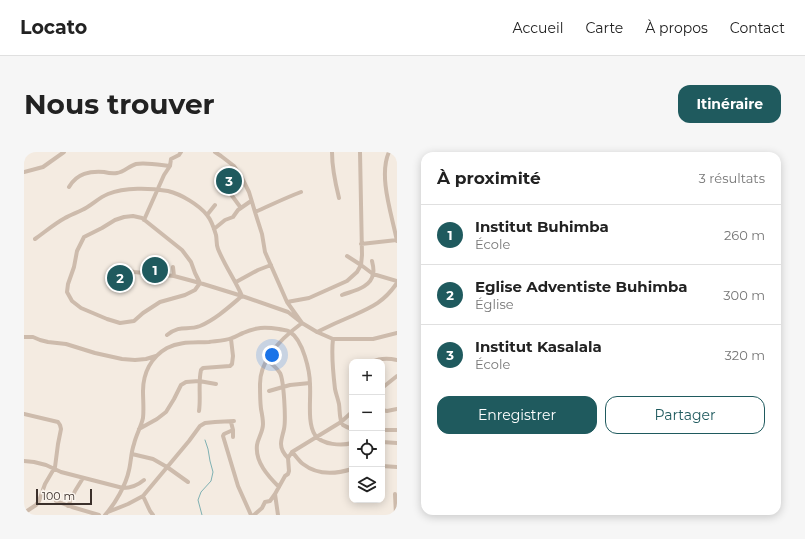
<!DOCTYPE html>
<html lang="fr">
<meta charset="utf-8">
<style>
:root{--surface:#fff;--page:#f6f6f6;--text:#222;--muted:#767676;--line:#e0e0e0;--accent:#1f5a5e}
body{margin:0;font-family:Montserrat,sans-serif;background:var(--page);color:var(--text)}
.controls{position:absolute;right:12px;bottom:12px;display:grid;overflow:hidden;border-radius:8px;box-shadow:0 2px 10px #0003}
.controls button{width:36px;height:36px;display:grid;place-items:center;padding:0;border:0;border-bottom:1px solid var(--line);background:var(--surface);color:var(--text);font:20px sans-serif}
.scale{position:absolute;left:12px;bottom:10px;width:56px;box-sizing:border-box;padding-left:4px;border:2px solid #3b302b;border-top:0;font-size:11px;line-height:14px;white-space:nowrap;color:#3b302b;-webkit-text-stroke:3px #fbf5ee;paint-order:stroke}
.you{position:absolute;left:248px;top:203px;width:14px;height:14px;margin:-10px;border:3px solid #fff;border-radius:50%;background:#1a73e8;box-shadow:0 0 0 6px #1a73e833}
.badge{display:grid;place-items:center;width:26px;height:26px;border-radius:50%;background:var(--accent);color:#fff;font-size:13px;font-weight:700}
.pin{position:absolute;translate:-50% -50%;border:2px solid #fff;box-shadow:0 1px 4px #0006}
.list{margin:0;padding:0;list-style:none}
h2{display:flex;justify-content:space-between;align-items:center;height:52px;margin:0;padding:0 16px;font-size:17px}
h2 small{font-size:13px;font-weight:400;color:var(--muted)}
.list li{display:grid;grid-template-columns:26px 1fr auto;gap:12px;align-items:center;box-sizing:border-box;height:60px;padding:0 16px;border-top:1px solid var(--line)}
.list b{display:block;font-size:15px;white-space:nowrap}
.list p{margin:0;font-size:13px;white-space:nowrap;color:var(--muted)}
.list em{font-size:13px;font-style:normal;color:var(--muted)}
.actions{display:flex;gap:8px;padding:12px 16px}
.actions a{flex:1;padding:9px 0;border:1px solid var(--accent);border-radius:12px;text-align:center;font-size:14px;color:var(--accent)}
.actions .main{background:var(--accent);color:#fff}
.icon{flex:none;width:22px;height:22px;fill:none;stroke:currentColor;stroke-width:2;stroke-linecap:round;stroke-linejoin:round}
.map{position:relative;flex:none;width:373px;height:363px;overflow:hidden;border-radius:12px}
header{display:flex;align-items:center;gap:24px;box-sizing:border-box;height:56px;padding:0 20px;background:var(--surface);border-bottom:1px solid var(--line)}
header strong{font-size:19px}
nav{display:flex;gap:22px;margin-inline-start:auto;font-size:14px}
.intro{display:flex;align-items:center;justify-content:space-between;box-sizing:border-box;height:96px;padding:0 24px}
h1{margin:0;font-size:28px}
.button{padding:10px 18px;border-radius:12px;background:var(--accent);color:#fff;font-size:14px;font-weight:700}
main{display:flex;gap:24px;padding:0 24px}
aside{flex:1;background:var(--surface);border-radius:12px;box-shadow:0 2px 10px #0003}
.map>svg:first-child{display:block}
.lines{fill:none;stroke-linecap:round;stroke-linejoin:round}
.stream{stroke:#7fb0b2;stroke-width:1}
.building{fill:#c8694b}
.minor{stroke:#cdbbac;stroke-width:4}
</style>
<header>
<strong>Locato</strong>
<nav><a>Accueil</a><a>Carte</a><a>À propos</a><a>Contact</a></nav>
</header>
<div class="intro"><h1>Nous trouver</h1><a class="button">Itinéraire</a></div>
<main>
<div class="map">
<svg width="373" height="363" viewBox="0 0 373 363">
<rect width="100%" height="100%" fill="#f4ebe1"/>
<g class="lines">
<!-- stream -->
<path class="stream" d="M178,363L174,348L177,340L187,329L189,320L186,309L184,297L181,288"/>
</g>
<!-- building -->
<path class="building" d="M204,22L212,28L206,35L199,29Z
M210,32L215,36L211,42L205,38Z
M89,123L104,124V128H105V131H102V133L88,131Z"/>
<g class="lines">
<!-- minor -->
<path class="minor" d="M191,0L197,4L210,14L218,26L225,40L231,60L238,82L241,100L263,150L278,171L293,180L309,187H349L373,181
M308,0C308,16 311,30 315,46
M365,0C354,24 368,63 373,89
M0,20L19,15L40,0
M45,35C53,21 66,19 80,20C84,21 88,22 93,21C100,20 105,14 112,12C121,10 137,13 146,14
M202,39L206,41L217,56
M231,60C247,53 261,46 277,40
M183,63L191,53
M109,64L118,66L158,98L167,110L171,121L176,131L171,138L161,143L136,150L119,161L110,169L96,171L83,167L57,156L48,149L43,140L44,132L50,115L53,99L60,85L78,76L91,68L100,65Z
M120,68L140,23L146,14L147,7L155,3L157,0
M190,77L201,68L209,65L214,58L227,49
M11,87C21,80 30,72 41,66C46,63 52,61 58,58C67,54 74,46 84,42C101,35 126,36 144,39C157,42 175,53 183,63C187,68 190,76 192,83C193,88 192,92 194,97C201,114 211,128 218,144C205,155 192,167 176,174C163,179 157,172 143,183
M337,92L373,88
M323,104L337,113L349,122L373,129
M89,115L110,120L150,124L176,131L218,144L264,160L278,171C259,185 236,207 236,232C236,240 236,249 237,257C238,262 239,267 239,272C239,280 234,286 233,293C231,310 244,324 255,335
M149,115L150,124
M212,130L234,118L247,113
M318,143C328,139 347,136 349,122C350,119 349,113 348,109
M263,150L285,146L323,129L333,120L337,113L338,103L336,0
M293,180C305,174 316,169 328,164C348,155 360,150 373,131
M0,185H9L16,188L24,190L42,192L71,201L98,207L111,208L122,207L132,204
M309,187C307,203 309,220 311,237C312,242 314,247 315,252C316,258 315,269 319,273C322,275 325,276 328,277
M243,208C248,212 253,216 256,221C260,229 262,268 260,277C259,282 257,287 257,292C257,298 260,302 264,306
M348,210C356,206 364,206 373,208
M358,236L373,224
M245,239L266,233L286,231
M358,258L363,259L373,257
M175,259C177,246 174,231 177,218L179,216L206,214L208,212L209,204L207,187
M0,262L34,270L36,273L37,277L34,292L31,315L21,332L15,349L12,353L0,361
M207,270L209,278V285
M115,277L133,267L142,260L150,247L157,233L162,230L175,229L192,232
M209,278L200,282L199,284L214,334L227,363
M358,278H373
M358,290L373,291
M268,300C272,304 275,309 279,312C293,323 312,322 328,317
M108,302L129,307L143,315L164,330
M0,309L10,310L22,313L37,320L99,336C107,336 114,333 120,328
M358,314L373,315
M371,342L372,363
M119,344L126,359L129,363
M32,349L48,355L75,363
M44,354L51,339L59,326
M84,360L104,352L119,344L165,289L176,274L181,271L191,270L210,269
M81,363C91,352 102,333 105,318C107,310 107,300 110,292C112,283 117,275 119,266C120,257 119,248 119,239C119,221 127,205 143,196C157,189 170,191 185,190C192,189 201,189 208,186C212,185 216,182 219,181C232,175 241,175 255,177C258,178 263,178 266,180C279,188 286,219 286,233C287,247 283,271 291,283C298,293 318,294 328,291
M230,363L238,356L241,350L246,349L251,342
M254,363L251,342L261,324L264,322L265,319L264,306L268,300L317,270L328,260"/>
</g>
</svg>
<div class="controls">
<button>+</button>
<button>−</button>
<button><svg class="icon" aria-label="locate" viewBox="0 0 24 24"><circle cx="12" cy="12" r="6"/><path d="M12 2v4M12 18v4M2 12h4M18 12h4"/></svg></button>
<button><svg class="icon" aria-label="layers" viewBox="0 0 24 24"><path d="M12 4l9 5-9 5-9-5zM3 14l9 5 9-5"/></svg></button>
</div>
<div class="scale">100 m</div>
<div class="you"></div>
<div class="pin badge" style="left:131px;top:118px">1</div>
<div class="pin badge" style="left:96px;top:126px">2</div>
<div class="pin badge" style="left:205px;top:29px">3</div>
</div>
<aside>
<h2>À proximité<small>3 résultats</small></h2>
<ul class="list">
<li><span class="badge">1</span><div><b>Institut Buhimba</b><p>École</p></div><em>260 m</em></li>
<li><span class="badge">2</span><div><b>Eglise Adventiste Buhimba</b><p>Église</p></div><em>300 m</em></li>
<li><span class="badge">3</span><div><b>Institut Kasalala</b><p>École</p></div><em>320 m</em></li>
</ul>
<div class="actions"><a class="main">Enregistrer</a><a>Partager</a></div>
</aside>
</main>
